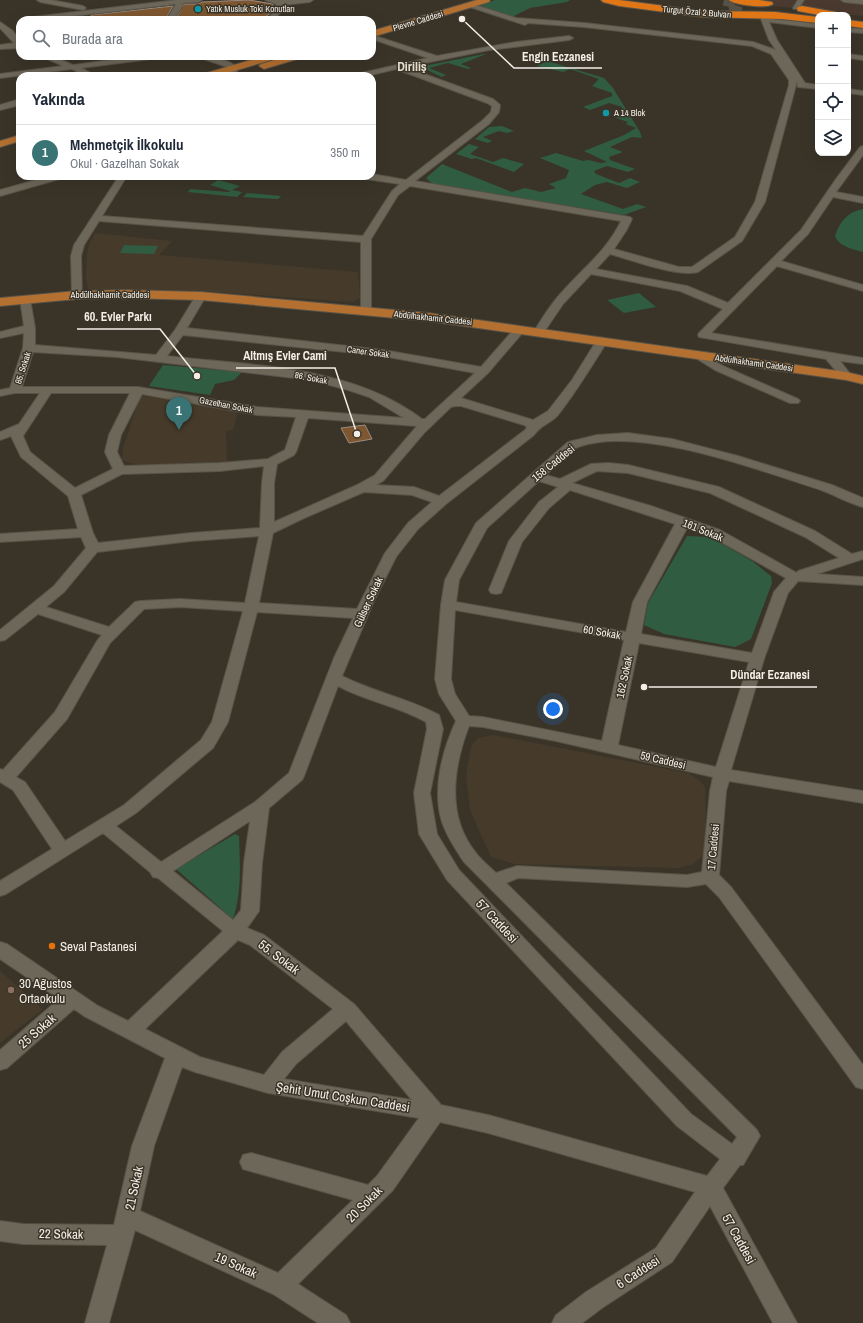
<!DOCTYPE html>
<html lang="tr">
<meta charset="utf-8">
<style>
:root{--surface:#fff;--page:#f6f6f7;--text:#1f2937;--muted:#747a83;--line:#e0e1e3;--accent:#397374}
body{margin:0;font-family:"Archivo Narrow",sans-serif;background:var(--page);color:var(--text)}
.controls{position:absolute;right:12px;top:12px;display:grid;overflow:hidden;border-radius:8px;box-shadow:0 4px 16px #0002}
.controls button{width:36px;height:36px;display:grid;place-items:center;padding:0;border:0;border-bottom:1px solid var(--line);background:var(--surface);color:var(--text);font:20px sans-serif}
.you{position:absolute;left:553px;top:709px;width:14px;height:14px;margin:-10px;border:3px solid #fff;border-radius:50%;background:#1a73e8;box-shadow:0 0 0 6px #1a73e833}
.badge{display:grid;place-items:center;width:26px;height:26px;border-radius:50%;background:var(--accent);color:#fff;font-size:13px;font-weight:700}
.pin{position:absolute;translate:-50% -33px;filter:drop-shadow(0 1px 2px #0008)}
.pin::after{content:'';position:absolute;top:21px;width:14px;height:12px;background:inherit;clip-path:polygon(0 0,100% 0,50% 100%)}
.list{margin:0;padding:0;list-style:none}
h2{display:flex;justify-content:space-between;align-items:center;height:52px;margin:0;padding:0 16px;font-size:17px}
h2 small{font-size:13px;font-weight:400;color:var(--muted)}
.list li{display:grid;grid-template-columns:26px 1fr auto;gap:12px;align-items:center;box-sizing:border-box;height:56px;padding:0 16px;border-top:1px solid var(--line)}
.list b{display:block;font-size:15px;white-space:nowrap}
.list p{margin:0;font-size:13px;white-space:nowrap;color:var(--muted)}
.list em{font-size:13px;font-style:normal;color:var(--muted)}
.icon{flex:none;width:22px;height:22px;fill:none;stroke:currentColor;stroke-width:2;stroke-linecap:round;stroke-linejoin:round}
.map{position:relative;flex:none;width:863px;height:1323px;overflow:hidden}
.search{position:absolute;background:var(--surface);box-shadow:0 4px 16px #0002;left:16px;top:16px;width:360px;height:44px;display:flex;align-items:center;gap:10px;box-sizing:border-box;padding:0 14px;border-radius:12px;color:var(--muted);font-size:15px}
.panel{position:absolute;background:var(--surface);box-shadow:0 4px 16px #0002;left:16px;top:72px;width:360px;height:108px;border-radius:12px}
.map>svg:first-child{display:block}
.commercial{fill:#4a392e}
.education{fill:#463b2b}
.green{fill:#305c41}
.building{fill:#7e5730;stroke:#9a8d82}
.lines{fill:none;stroke-linecap:round;stroke-linejoin:round}
.highway-tunnel{stroke:#565045;stroke-width:11;stroke-dasharray:11 5.5;stroke-linecap:butt}
.minor-casing{stroke:#585348;stroke-width:2}
.major-casing{stroke:#585348;stroke-width:2}
.highway-casing{stroke:#585348;stroke-width:2}
.minor{fill:#6d6759;fill-rule:evenodd}
.major{fill:#b37031;fill-rule:evenodd}
.highway{fill:#e17616;fill-rule:evenodd}
.culture-dot{fill:#0f9aa8;stroke:#3a3428;stroke-width:1.5}
.food-dot{fill:#e8710a;stroke:#3a3428;stroke-width:1.5}
.education-dot{fill:#8d6e63;stroke:#3a3428;stroke-width:1.5}
.labels{text-anchor:middle;dominant-baseline:central;stroke-width:3;stroke-linejoin:round;paint-order:stroke}
.far-poi-label{font-size:9px;fill:#f3efe7;stroke:#3a3428;text-anchor:start}
.far-street-label{font-size:9px;fill:#f3efe7;stroke:#3a3428}
.street-label{font-size:11px;fill:#f3efe7;stroke:#3a3428}
.far-district-label{font-size:13px;font-weight:bold;fill:#e4dccd;stroke:#3a3428}
.near-street-label{font-size:13px;fill:#f3efe7;stroke:#3a3428}
.near-poi-label{font-size:13px;fill:#f3efe7;stroke:#3a3428;text-anchor:start}
.leader{fill:none;stroke:#f3efe7;stroke-width:1.5}
.callout-dot{fill:#f3efe7;stroke:#3a3428;stroke-width:1.5}
.callout-label{font-size:12px;text-anchor:middle;font-weight:bold;fill:#f3efe7;stroke:#3a3428;stroke-width:3;stroke-linejoin:round;paint-order:stroke}
</style>
<div class="map">
<svg width="863" height="1323" viewBox="0 0 863 1323">
<rect width="100%" height="100%" fill="#3a3428"/>
<!-- commercial -->
<path class="commercial" d="M721,0H863V16Z"/>
<!-- education -->
<path class="education" d="M95,233L172,241L159,255L358,272L360,298L353,302L202,291L88,289L86,277L87,255L89,245Z
M140,396L179,399L235,412L237,415L233,430L226,431L227,463L196,465H148L130,463L122,460L123,449Z
M494,735L688,773L699,780L705,787L706,834L705,854L693,864L678,868L515,864L491,857L470,810L466,777L471,746L478,738Z
M0,971L43,1009L0,1043Z"/>
<!-- green -->
<path class="green" d="M495,0H570L567,2L530,8L512,17L478,6Z
M484,54H486L461,64L471,68L468,69L448,63L429,68L446,75L442,77L423,68L424,66Z
M547,61L604,78L613,88L640,132L642,138L632,137L610,147L623,152L609,157L610,160L635,169L628,172L607,166L594,171L596,174L619,183L630,178L640,182L627,188L607,182L595,185L581,194L623,209L637,204L646,207L624,215L433,184L426,178L442,164L512,192L525,188L541,192L556,188L549,184L566,178L569,170L540,158L556,153L583,161L588,160L601,163L607,162L584,151L624,135L636,128L626,124L628,122L616,118L622,114V107L609,103L590,110L583,107L612,96V93L592,86L599,79L570,69L563,72L537,66Z
M502,126L514,131L507,133L499,131L483,137L492,141L488,143L475,139L489,127Z
M469,144L479,147L470,154L493,162L503,158L524,164L514,172L476,158L472,159L456,154Z
M218,180L240,186L230,191L210,185Z
M190,189L229,192L232,190L242,192L237,197L188,192Z
M247,193L281,196L278,199L243,197Z
M863,209V252C853,249 839,247 835,236C839,222 849,211 863,209Z
M124,245L158,246L154,254L120,253Z
M639,293L656,307L624,313L607,300Z
M163,365L242,372L234,380L215,384L210,395L149,386Z
M687,536L710,537L752,561L771,576L772,583L751,639L735,647L664,634L644,625L648,603Z
M235,834L239,836C240,864 242,892 233,919L176,869Z"/>
<!-- building -->
<path class="building" d="M249,0L273,4L272,12L261,20H175L184,4H199L202,2Z
M173,6L165,20H92L91,15Z
M365,425L372,439L349,443L341,428Z"/>
<g class="lines">
<!-- highway-tunnel -->
<path class="highway-tunnel" d="M724,0L738,4L736,10L728,12"/>
<defs>
<path id="minor" d="M37,0H51L83,6L86,8L83,10L40,2Z
M177,0H202L199,2L183,3L182,7L173,20H166L176,4L40,20H21L24,18Z
M265,0H313L310,2L283,5L281,12L273,20H266L275,11L276,4Z
M798,0H804L798,9H794L793,8Z
M841,0H863V4L844,2Z
M469,3L516,18L584,23L753,42L776,50L769,40L761,19L762,18L818,24V28L769,22L777,40L805,83L818,85V89L798,87L797,81L765,202L742,241L698,272C676,277 632,260 610,254L596,269L687,286L728,303L801,230L836,179L860,147L863,146V155L836,192L863,197V203L833,197L808,234L781,261L863,285V291L777,266L711,333L863,358V364L840,361L852,376L850,378H842L826,359L699,337L698,335L699,333L723,309L680,291L591,274L563,304L542,335H534L533,333C540,322 547,310 556,299C578,272 606,253 621,221L410,186L398,195L371,239V311L370,313L366,314L361,311V242L99,221L84,245L81,256L82,295L81,297H73L72,295L71,256L74,245L119,176H127L102,216L363,236L392,191L400,184L366,179L362,176H372V174L406,180L483,120L491,112L492,106L487,103L396,69L367,76H353L357,74L428,58L372,39V35L437,56L516,42L569,36L573,38L569,40L489,50L405,67L493,99L500,105L499,112L489,124L415,181L630,217L632,219L626,231L614,249L679,267H692L735,237L755,202L789,85V80L771,54L752,46L584,27L528,23L525,25L467,6L466,5Z
M0,22L13,31L20,41V48L0,49V45L14,43L0,28Z
M848,28L863,29V33L848,32Z
M848,54L863,56V60L848,58Z
M41,56H52L73,65L141,56H163L159,58L81,68L96,76H86L72,69L0,78V74L63,66Z
M195,56C204,56 231,59 236,67C237,69 237,73 238,76H230L229,69L227,67Z
M848,89L863,91V95L848,93Z
M17,100H20V105L0,110V105Z
M50,176H64L63,178L0,196V190Z
M201,293L206,296L187,328L383,350L481,367L516,327H524L525,329L524,331L488,373L461,398L533,420L548,411L572,380L597,340H605L607,342C591,367 576,392 558,415C551,423 542,424 534,435L446,504L418,529L396,557L373,603L342,676C373,692 408,698 439,715L443,729L430,793L437,834L459,870L691,1114L732,1144L737,1137L464,862C456,850 447,837 442,822C432,790 442,751 456,721L439,694L435,679L441,605L445,580L476,523L568,442L597,435L628,433L672,439L738,456L832,485L863,498V507C848,503 835,495 821,490C758,470 641,425 578,447C569,450 554,468 546,475L560,479L591,464L609,463L628,465L719,487L815,531L852,554L863,551V559L817,574L863,577V585L798,581L788,593L764,659L731,770L863,791V803L729,781L726,791L719,875L731,887L863,1065V1089L856,1087L719,897L706,884L687,887L518,878L506,883L757,1130L760,1136L743,1165H740L723,1188L797,1323H773L710,1206L672,1262L602,1308L582,1323H552L556,1315L586,1292L656,1248L695,1192L488,1133L440,1122L393,1190L298,1284L346,1315L350,1323H318L273,1294L135,1230L109,1323H85L107,1245L23,1244L0,1241V1221L23,1224L114,1225L132,1146L165,1058L84,1016L74,1009L7,1068L0,1070V1050L59,999L0,959V942L7,944L98,1006L128,1021L223,931L158,878L153,877L150,872L103,833L6,894L0,896V881L52,849L13,790L0,782V769L3,770L55,712L97,641L102,635L38,614L5,640L0,641V630L54,586L86,548L81,537L0,542V534L78,529L68,496L21,457L11,436L0,440V432L19,424L40,393H15L0,396V390L10,388L23,348L24,333L0,338V332L24,326L20,299L25,296L30,299L35,328V345L156,355L175,330L197,294ZM183,335L383,356L475,373L425,419H422C351,365 252,366 167,356ZM33,352L117,357L311,380L348,390L369,397L404,418L257,407L138,387H22ZM51,393H130L109,435L105,452L113,469L75,488L30,452L23,436ZM142,394L257,415L296,417L285,450L268,459L220,463L124,466L117,452L121,435ZM456,406H461L524,425L527,427L525,430L439,496L414,487L376,485L383,481L424,433L451,407ZM308,418L417,426L375,475L357,485L274,522V483L277,464L294,455L296,452ZM264,466L262,483L260,528L191,533L98,543L93,533L81,495L122,474L220,471ZM597,471L628,473L710,493L805,537L839,558L798,571L797,573L720,530L651,506L572,483ZM539,481L558,487L539,502L509,541L489,590L491,593L496,594L501,593L522,542L549,508L570,490L675,524L633,602L626,632L456,602L459,580L487,528ZM364,492L412,495L432,502L408,523L385,553L357,609L259,603L273,533L302,519ZM687,528L710,536L786,578L774,592L752,653L641,634L647,602ZM259,536L245,603L180,599L140,601L135,602L109,627L46,607L64,592L97,552L191,541ZM180,607L243,611L212,722L201,740L124,805L65,841L25,782L16,777L67,719L110,643L144,609ZM455,610L624,640L602,741L483,717L469,716L455,694L451,679ZM257,612L353,618L334,658L289,773L255,802L161,862L116,826L136,813L213,748L228,722ZM639,643L749,662L716,767L618,745ZM338,686C366,701 398,706 426,722L427,729L414,793L419,834L447,880L677,1126L720,1159L707,1176L488,1115L441,1105L354,1004L264,935L247,928L259,911L262,863L269,808L302,780L304,776ZM469,726L483,727L556,741L713,777L710,791L702,872L687,875L517,866L496,873C489,866 481,860 476,853C446,816 453,768 469,726ZM250,821L244,863L241,910L233,920L173,871ZM238,940L250,945L333,1009L282,1052L264,1075L200,1057L145,1029ZM346,1021L412,1100L284,1079L296,1064ZM182,1067L195,1072L268,1093L419,1118L377,1176L368,1185L251,1153L243,1155L240,1162L243,1169L353,1200L278,1273L140,1211L154,1146Z
M698,352L723,366L798,399L800,401L798,403H790L715,370L694,357L692,355Z"/>
<path id="major" d="M477,0H490L489,2L372,37V31Z
M265,56H280L278,58L217,76H201L203,74Z
M288,56H303L301,58L264,69L259,66L261,64Z
M20,135V141L0,147V141Z
M124,290L201,292L428,313L846,372L863,376V384L846,380L428,321L201,300L124,298L77,299L0,306V298L77,291Z"/>
<path id="highway" d="M601,0H619L703,11L775,12L818,17V23L782,19L703,17L619,6L603,2Z
M729,0H759L772,2L773,4C768,9 734,5 729,0Z
M802,6L836,12L841,15H819L798,11L797,9L798,7Z
M848,20L863,22V28L848,26Z"/>
</defs>
<!-- minor casing -->
<use href="#minor" class="minor-casing"/>
<!-- major casing -->
<use href="#major" class="major-casing"/>
<!-- highway casing -->
<use href="#highway" class="highway-casing"/>
<!-- minor -->
<use href="#minor" class="minor"/>
<!-- major -->
<use href="#major" class="major"/>
<!-- highway -->
<use href="#highway" class="highway"/>
</g>
<!-- markers -->
<g class="culture-dot">
<circle cx="198" cy="9" r="4"/>
<circle cx="606" cy="113" r="4"/>
</g>
<circle class="food-dot" cx="52" cy="946" r="4"/>
<circle class="education-dot" cx="11" cy="990" r="4"/>
<g class="labels">
<!-- far-poi labels -->
<g class="far-poi-label">
<text x="206" y="9">Yatık Musluk Toki Konutları</text>
<text x="614" y="113">A 14 Blok</text>
</g>
<!-- far-street labels -->
<g class="far-street-label">
<text transform="translate(697 12) rotate(5)">Turgut Özal 2 Bulvarı</text>
<text transform="translate(418 21) rotate(-17)">Plevne Caddesi</text>
<text x="110" y="295">Abdülhakhamit Caddesi</text>
<text transform="translate(433 318) rotate(6)">Abdülhakhamit Caddesi</text>
<text transform="translate(368 352) rotate(8)">Caner Sokak</text>
<text transform="translate(754 363) rotate(8)">Abdülhakhamit Caddesi</text>
<text transform="translate(23 368) rotate(-72)">85. Sokak</text>
<text transform="translate(311 378) rotate(11)">86. Sokak</text>
<text transform="translate(226 405) rotate(11)">Gazelhan Sokak</text>
</g>
<!-- street labels -->
<g class="street-label">
<text transform="translate(553 463) rotate(-39)">158 Caddesi</text>
<text transform="translate(703 530) rotate(22)">161 Sokak</text>
<text transform="translate(368 602) rotate(-65)">Gülser Sokak</text>
<text transform="translate(602 632) rotate(10)">60 Sokak</text>
<text transform="translate(624 677) rotate(-78)">162 Sokak</text>
<text transform="translate(663 760) rotate(13)">59 Caddesi</text>
<text transform="translate(713 847) rotate(-85)">17 Caddesi</text>
</g>
<!-- far-district labels -->
<g class="far-district-label">
<text x="412" y="66">Diriliş</text>
</g>
<!-- near-street labels -->
<g class="near-street-label">
<text transform="translate(497 921) rotate(47)">57 Caddesi</text>
<text transform="translate(279 957) rotate(37)">55. Sokak</text>
<text transform="translate(37 1031) rotate(-41)">25 Sokak</text>
<text transform="translate(343 1097) rotate(9)">Şehit Umut Coşkun Caddesi</text>
<text transform="translate(134 1188) rotate(-78)">21 Sokak</text>
<text transform="translate(364 1204) rotate(-45)">20 Sokak</text>
<text transform="translate(61 1234) rotate(1)">22 Sokak</text>
<text transform="translate(739 1239) rotate(61)">57 Caddesi</text>
<text transform="translate(236 1265) rotate(24)">19 Sokak</text>
<text transform="translate(638 1272) rotate(-33)">6 Caddesi</text>
</g>
<!-- near-poi labels -->
<g class="near-poi-label">
<text x="60" y="946">Seval Pastanesi</text>
<text x="19" y="983">30 Ağustos<tspan x="19" dy="15">Ortaokulu</tspan></text>
</g>
</g>
<!-- callouts -->
<path class="leader" d="M462 19L514 68H602M197 376L160 329H77M357 434L335 368H236M644 687L722 687H817"/>
<g class="callout-dot">
<circle cx="462" cy="19" r="4"/>
<circle cx="197" cy="376" r="4"/>
<circle cx="357" cy="434" r="4"/>
<circle cx="644" cy="687" r="4"/>
</g>
<g class="callout-label">
<text x="558" y="61">Engin Eczanesi</text>
<text x="118" y="321">60. Evler Parkı</text>
<text x="285" y="360">Altmış Evler Cami</text>
<text x="770" y="679">Dündar Eczanesi</text>
</g>
</svg>
<div class="controls">
<button>+</button>
<button>−</button>
<button><svg class="icon" aria-label="locate" viewBox="0 0 24 24"><circle cx="12" cy="12" r="6"/><path d="M12 2v4M12 18v4M2 12h4M18 12h4"/></svg></button>
<button><svg class="icon" aria-label="layers" viewBox="0 0 24 24"><path d="M12 4l9 5-9 5-9-5zM3 14l9 5 9-5"/></svg></button>
</div>
<div class="you"></div>
<div class="pin badge" style="left:179px;top:430px">1</div>
<div class="search"><svg class="icon" aria-label="search" viewBox="0 0 24 24"><circle cx="10" cy="10" r="6"/><path d="M15 15l6 6"/></svg>Burada ara</div>
<section class="panel">
<h2>Yakında<small></small></h2>
<ul class="list">
<li><span class="badge">1</span><div><b>Mehmetçik İlkokulu</b><p>Okul · Gazelhan Sokak</p></div><em>350 m</em></li>
</ul>
</section>
</div>
